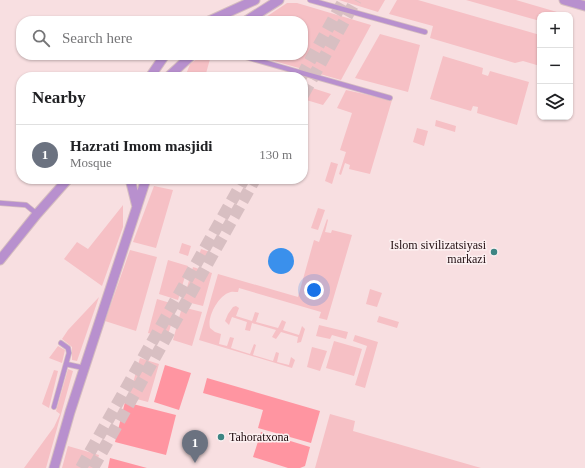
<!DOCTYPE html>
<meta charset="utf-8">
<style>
:root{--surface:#fff;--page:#f2f2f2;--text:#202124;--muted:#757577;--line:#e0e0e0;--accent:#3d8583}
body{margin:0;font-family:"Times New Roman",serif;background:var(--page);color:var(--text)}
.controls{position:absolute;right:12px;top:12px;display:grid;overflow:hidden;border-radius:8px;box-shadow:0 1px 3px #0004}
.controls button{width:36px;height:36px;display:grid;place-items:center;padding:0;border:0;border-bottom:1px solid var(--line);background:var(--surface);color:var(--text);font:20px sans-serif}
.you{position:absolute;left:314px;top:290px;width:14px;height:14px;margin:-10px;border:3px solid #fff;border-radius:50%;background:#1a73e8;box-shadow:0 0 0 6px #1a73e833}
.badge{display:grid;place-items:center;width:26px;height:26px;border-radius:50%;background:var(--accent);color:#fff;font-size:13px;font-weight:700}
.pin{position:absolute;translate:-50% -33px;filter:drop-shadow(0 1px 2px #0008)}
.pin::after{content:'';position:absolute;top:21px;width:14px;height:12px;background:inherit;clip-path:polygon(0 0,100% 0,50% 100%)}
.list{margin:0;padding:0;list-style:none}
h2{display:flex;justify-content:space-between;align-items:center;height:52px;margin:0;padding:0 16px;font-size:17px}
h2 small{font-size:13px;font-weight:400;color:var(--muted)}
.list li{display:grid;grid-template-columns:26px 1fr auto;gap:12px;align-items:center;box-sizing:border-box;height:60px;padding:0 16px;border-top:1px solid var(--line)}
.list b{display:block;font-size:15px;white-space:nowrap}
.list p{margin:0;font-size:13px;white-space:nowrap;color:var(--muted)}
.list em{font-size:13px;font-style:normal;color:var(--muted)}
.icon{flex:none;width:22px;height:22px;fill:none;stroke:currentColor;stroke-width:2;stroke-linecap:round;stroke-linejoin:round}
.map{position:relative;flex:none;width:585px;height:468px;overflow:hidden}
.search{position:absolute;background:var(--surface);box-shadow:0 1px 3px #0004;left:16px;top:16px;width:292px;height:44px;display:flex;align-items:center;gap:10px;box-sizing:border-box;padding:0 14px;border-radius:16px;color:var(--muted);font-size:15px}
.panel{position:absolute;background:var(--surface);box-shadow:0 1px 3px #0004;left:16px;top:72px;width:292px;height:112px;border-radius:16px}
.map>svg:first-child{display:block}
.green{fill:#f6c0c5}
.forest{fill:#ff95a1}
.water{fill:#3a90ec}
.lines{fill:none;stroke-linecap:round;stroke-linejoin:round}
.secondary-tunnel{stroke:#d8bfc2;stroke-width:12;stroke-dasharray:12 6;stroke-linecap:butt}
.service-casing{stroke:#d5bdbf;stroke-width:6}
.minor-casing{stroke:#d5bdbf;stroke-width:11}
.service{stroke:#b890ce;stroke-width:4.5}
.minor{stroke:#b890ce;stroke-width:9}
.poi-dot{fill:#3d8583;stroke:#fcf0f1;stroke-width:1.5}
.labels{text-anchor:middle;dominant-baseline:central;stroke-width:3;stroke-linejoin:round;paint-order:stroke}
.poi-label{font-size:12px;fill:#200c0f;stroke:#fcf0f1;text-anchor:end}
</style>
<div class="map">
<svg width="585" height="468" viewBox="0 0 585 468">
<rect width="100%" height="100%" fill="#f8dfe1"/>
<!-- green -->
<path class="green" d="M339,0H385L378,12Z
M397,0H418L540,35V66L523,61L515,63L430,38L433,26L389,14Z
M466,0H516L557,12L556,15H540V21Z
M287,3H297L371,25L341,80L253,55H303V21H260Z
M380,34L420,45L408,92L355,78Z
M201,56L210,59L205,77H185L190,64Z
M443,56L483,68L482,74L488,76L490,71L529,82L517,125L477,113L478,107L473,106L471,111L430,99Z
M303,85L331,94L323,105L303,99Z
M346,90L392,100L370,174L349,169L350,165L345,163L341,175L339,174L346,152L340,150L352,113L337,108Z
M436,120L456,126L455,132L435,126Z
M417,128L428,131L424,146L413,142Z
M331,162L338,164L332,184L325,181Z
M154,186L173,190L156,248L133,242Z
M123,205V227L102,286L64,259L77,242L88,249Z
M318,208L325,210L318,230L311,228Z
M327,219L328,220L325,232L331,233L332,230L352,235L327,320L319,318L321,312L239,288L238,292C234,292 232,291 228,293C218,297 207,317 210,328L215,332L221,334L219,344L227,346L230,337L234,338L231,348L250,354L254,344L256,345L253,355L273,361L276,352L279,353L277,362L289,365L291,357L295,360L292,368L199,340L218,274L298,297L314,240L319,242Z
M182,243L191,246L188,256L179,253Z
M201,249L210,252L208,262L198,259Z
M130,250L157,257L136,331L105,321Z
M168,260L188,266L178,300L159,294Z
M193,267L212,273L203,306L183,301Z
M370,289L382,293L377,307L366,304Z
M99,297L77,361L72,360V347L62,339L68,330Z
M157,299L177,305L167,338L148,333Z
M236,306L239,308L236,316L252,321L255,312L259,313L256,322L278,328L282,320L286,322L283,330L299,335L302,326L305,329L301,342L297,343L298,337L281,332L276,339L272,337L276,330L252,323L250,331L245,330L247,322L232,317L229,325L225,321L228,314L233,307Z
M182,307L202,312L192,346L173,340Z
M379,316L399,322L397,328L377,322Z
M319,325L348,332L346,339L332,335L330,339L316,336Z
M355,335L378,342L365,388L355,385L367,346L353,341Z
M334,341L362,349L354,376L326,368Z
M58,346L65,350L62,363L49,358Z
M312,347L327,351L320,371L307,367Z
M140,358L159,364L148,402L129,397Z
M68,369L73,371L46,468H24L54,427L60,414L56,411Z
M54,370L58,371L49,408L42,404Z
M330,414L355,421L353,431L481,468H315Z
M68,446L99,455L95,468H62Z"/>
<!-- forest -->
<path class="forest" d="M165,365L191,373L179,410L154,402Z
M207,378L320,411L311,443L258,428L263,410L203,393Z
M125,402L176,415L166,455L115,442Z
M261,432L310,447L305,466L300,468H288L253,457Z
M110,458L147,468H108Z"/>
<!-- water -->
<path class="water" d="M268 261a13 13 0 1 1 26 0a13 13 0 1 1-26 0Z"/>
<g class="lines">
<!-- secondary-tunnel -->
<path class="secondary-tunnel" d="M301,77L344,0
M303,95L356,0
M81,468L244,179
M93,468L255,179"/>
<defs>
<path id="service" d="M310,0L425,32
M239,55L390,98
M0,203L26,205L37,214
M66,364L84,368
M54,407L69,353L68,348L61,343"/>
<path id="minor" d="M564,0L585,6
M209,21L255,0
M246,21L279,0
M150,77L165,55
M168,77L192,55
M130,179L137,207
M0,260L37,214L68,179
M54,468L70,412L146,179"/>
</defs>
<!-- service casing -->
<use href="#service" class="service-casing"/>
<!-- minor casing -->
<use href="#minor" class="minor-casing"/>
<!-- service -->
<use href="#service" class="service"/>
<!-- minor -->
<use href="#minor" class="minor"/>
</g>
<!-- markers -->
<g class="poi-dot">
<circle cx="494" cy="252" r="4"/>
<circle cx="221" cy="437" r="4"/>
</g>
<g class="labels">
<!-- poi labels -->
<g class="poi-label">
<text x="486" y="245">Islom sivilizatsiyasi<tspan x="486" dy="14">markazi</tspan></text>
<text x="229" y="437" text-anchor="start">Tahoratxona</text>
</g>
</g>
</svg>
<div class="controls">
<button>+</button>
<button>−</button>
<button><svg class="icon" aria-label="layers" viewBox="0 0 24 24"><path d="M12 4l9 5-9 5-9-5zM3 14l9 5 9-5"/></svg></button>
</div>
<div class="you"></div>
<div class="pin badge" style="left:195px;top:463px;background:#6b7280">1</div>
<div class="search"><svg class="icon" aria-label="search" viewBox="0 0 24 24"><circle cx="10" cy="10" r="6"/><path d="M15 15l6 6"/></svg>Search here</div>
<section class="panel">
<h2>Nearby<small></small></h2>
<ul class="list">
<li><span class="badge" style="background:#6b7280">1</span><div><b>Hazrati Imom masjidi</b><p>Mosque</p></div><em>130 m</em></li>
</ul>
</section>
</div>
